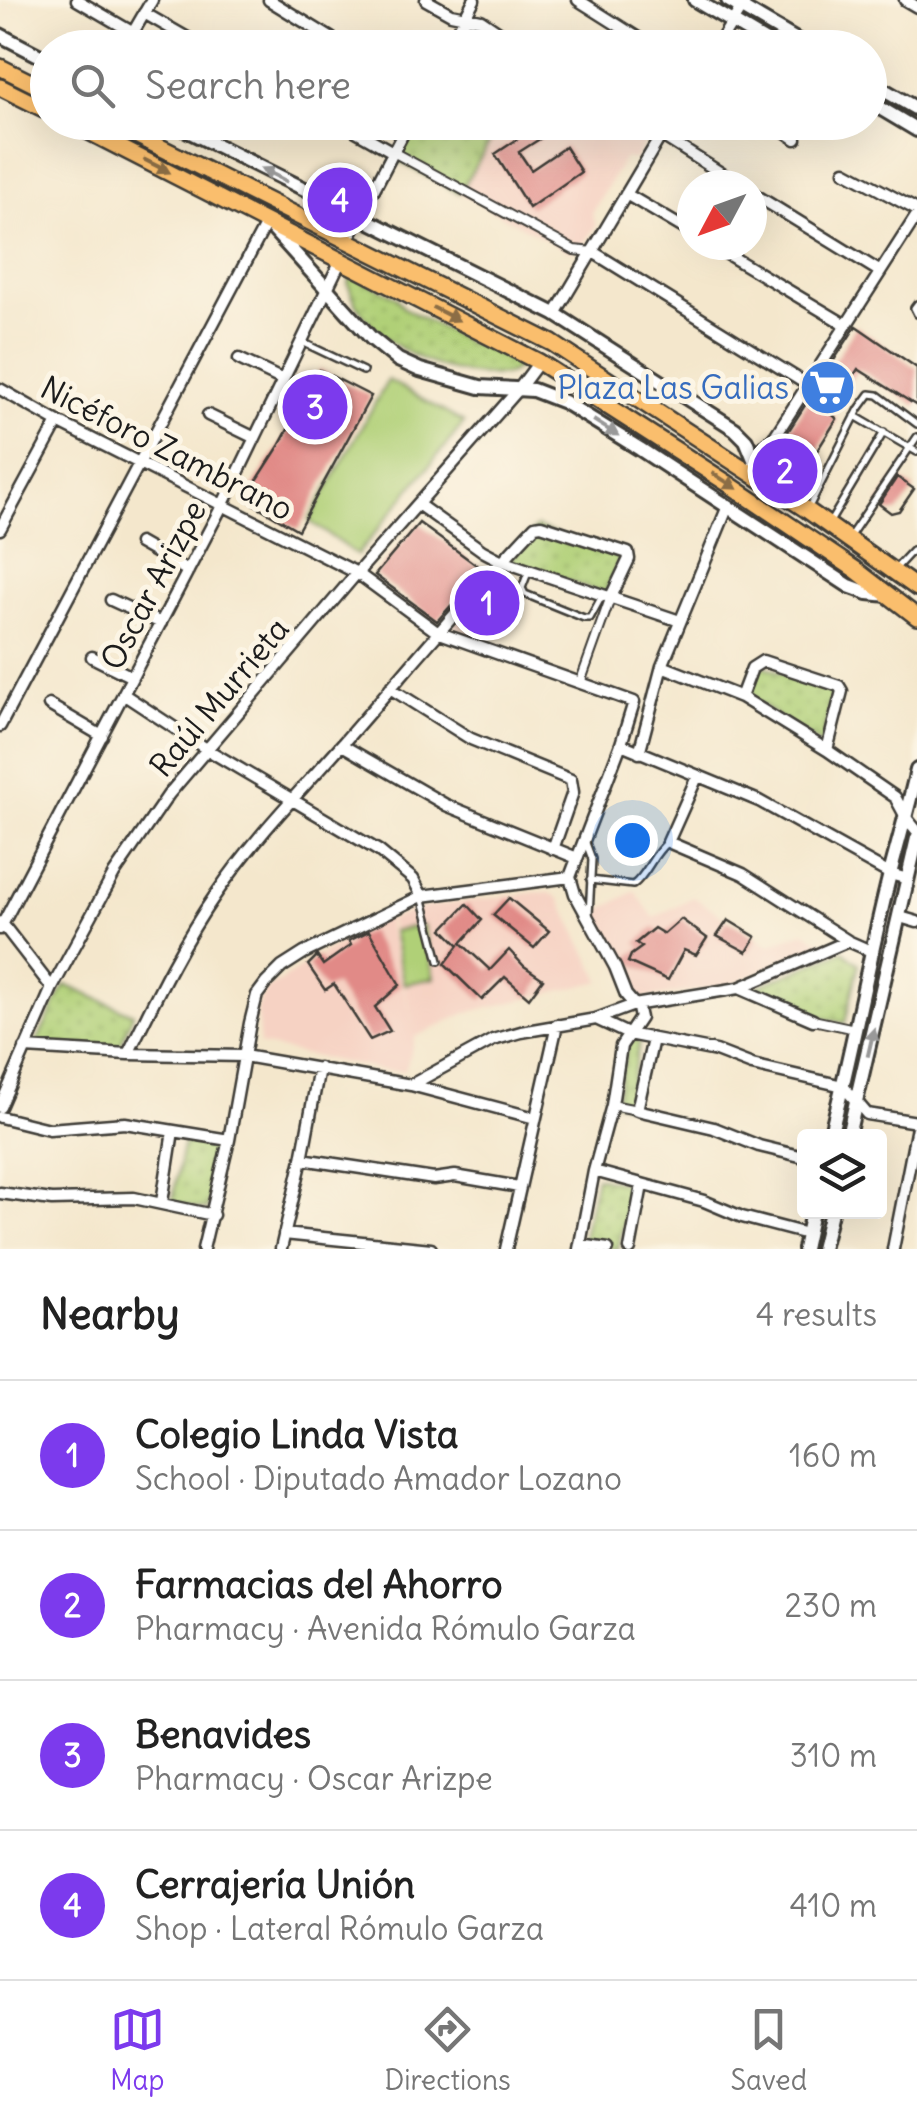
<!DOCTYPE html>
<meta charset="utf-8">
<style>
:root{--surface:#fff;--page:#f2f2f2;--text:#222;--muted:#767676;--line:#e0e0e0;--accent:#7c3aed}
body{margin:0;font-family:Delius,sans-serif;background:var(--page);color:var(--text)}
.controls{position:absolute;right:30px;bottom:30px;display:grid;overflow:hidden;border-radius:10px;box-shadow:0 10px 40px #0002}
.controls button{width:90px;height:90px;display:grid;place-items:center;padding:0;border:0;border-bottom:2px solid var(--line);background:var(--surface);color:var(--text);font:50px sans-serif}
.compass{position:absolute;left:677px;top:170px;width:90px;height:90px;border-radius:50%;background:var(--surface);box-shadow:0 10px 40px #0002;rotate:229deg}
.you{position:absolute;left:632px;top:840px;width:35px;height:35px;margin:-25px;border:8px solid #fff;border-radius:50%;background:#1a73e8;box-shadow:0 0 0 15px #1a73e833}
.badge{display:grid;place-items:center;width:65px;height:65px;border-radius:50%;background:var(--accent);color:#fff;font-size:32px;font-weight:700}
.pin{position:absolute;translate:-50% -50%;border:5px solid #fff;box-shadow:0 2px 10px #0006}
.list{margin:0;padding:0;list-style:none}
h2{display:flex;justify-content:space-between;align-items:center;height:130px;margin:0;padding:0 40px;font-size:42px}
h2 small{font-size:32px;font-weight:400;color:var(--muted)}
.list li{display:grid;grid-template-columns:65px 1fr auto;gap:30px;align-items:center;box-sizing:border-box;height:150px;padding:0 40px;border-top:2px solid var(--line)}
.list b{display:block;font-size:38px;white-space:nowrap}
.list p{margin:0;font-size:32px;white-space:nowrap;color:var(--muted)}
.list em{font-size:32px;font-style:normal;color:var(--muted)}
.icon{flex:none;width:55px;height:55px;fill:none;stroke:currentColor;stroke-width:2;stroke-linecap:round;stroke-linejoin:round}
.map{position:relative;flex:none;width:917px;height:1249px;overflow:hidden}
.search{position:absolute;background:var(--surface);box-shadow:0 10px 40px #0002;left:30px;right:30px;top:30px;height:110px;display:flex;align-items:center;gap:25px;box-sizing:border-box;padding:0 35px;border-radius:55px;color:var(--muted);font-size:38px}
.sheet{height:730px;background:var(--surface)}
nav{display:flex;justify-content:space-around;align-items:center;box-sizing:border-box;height:140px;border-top:2px solid var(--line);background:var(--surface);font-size:28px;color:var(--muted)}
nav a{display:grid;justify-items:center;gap:5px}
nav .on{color:var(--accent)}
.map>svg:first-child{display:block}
.built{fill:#f6d2c3}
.green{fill:#b0d077;stroke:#66764a;stroke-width:2.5}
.park{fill:url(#park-dots);stroke:#66764a;stroke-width:2.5}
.building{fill:#e18a87}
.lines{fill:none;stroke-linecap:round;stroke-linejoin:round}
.service-casing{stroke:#3c3a36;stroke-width:10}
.pedestrian-casing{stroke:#3c3a36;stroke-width:12}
.minor-casing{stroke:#3c3a36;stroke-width:15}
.tertiary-casing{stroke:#3c3a36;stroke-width:18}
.primary-casing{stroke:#3c3a36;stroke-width:20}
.service{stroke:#fff;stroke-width:5}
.pedestrian{stroke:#fff;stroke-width:8}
.minor{stroke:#fff;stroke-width:10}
.tertiary{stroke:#fff;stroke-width:12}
.primary{stroke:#fabe6d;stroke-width:15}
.oneway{fill:#8b6d44}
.oneway2{fill:#999}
.labels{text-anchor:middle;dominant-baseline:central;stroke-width:10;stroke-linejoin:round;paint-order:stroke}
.shop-label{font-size:32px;fill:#366cbe;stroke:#fcf5e5;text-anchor:end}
.street-label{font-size:32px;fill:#1c1c1c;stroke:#fcf5e5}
</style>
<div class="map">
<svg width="917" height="1249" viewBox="0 0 917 1249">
<defs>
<pattern id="park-dots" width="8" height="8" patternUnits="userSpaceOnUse" patternTransform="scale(2.5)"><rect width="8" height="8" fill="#b0d077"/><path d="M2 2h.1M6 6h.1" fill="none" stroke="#97b266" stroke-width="1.8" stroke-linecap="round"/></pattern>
</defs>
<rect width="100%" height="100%" fill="#fcf5e5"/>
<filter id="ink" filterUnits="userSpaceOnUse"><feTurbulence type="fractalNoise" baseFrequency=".01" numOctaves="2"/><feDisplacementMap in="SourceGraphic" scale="20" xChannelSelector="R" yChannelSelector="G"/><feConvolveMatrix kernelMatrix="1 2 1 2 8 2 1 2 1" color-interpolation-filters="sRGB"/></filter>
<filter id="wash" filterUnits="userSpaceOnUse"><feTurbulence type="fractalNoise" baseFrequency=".0048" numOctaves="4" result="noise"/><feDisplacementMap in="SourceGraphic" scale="40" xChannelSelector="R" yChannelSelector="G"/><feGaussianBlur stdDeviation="2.25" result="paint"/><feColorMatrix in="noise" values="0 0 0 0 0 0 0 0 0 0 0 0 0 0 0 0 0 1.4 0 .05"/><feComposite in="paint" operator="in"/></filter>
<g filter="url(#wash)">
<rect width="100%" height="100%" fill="#f4e7cc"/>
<!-- built -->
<path class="built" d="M501,123H634L651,133L635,159L624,158L592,213L596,226L582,245L570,252L459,193Z
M493,572L516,581L490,642L450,625Z
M635,891L654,918L693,897L769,945L806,931L824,945L726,986L638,999L593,914Z
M537,892L550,893L559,898L601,981L466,1013L415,1037L405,1071L380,1070L260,1045L257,1010L261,998L268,989L350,936L386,917L415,1033L389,919L426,907Z"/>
<!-- green -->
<path class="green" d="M388,380L464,423L357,555L309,521Z
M423,925L434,978L404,984L393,931Z"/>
<!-- park -->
<path class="park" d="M469,19L515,47L454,48Z
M414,123H501L459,193L395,159Z
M352,275L396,297L404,308L469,343L483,342L518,366C509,378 496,376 483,375C429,371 364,339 348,283Z
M536,527L621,556L605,594L509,561Z
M759,664L833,693L821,745L748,696Z
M843,951L859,964L845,1023L813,1016L751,989Z
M65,985L133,1014L119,1048L68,1050L35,1045Z
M629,1039L640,1040L627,1105L615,1102Z
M184,1140L220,1146L207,1210L172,1203Z
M596,1177L631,1185L618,1249L582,1241Z"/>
<g id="blocks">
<!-- building -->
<path class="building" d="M526,122H537L546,135L519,152L531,170L565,147L581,172L529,208L495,154L525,134L520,126Z
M856,326L917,368V406L858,369L830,412L837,419L800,478L767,457L782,441Z
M320,370L371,396L298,530L245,499L279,446Z
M897,477L914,489L899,511L891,513L879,504Z
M419,523L483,570L437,621L375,575Z
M509,898L549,931L534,948L493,915Z
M467,904L482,920L461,943L490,970L509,950L524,966L543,979L529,998L505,977L482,1000L445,964L459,945L443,929Z
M681,919L707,938L696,955L684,950L668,980L628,962L631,955L642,947L636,943L654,928L664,934Z
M728,920L756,937L747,952L717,936Z
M369,931L400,985L375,1007L390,1031L370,1040L334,984L325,990L308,965L317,956L323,965L351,945L349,941Z"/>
</g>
</g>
<g filter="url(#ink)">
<use href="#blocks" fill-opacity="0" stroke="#3c3a36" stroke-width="2.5"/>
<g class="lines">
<defs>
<path id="service" d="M917,304L914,308L917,314
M302,342L363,371
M855,416L917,452
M809,507L859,409L870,394L878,395L917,424
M830,522L884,432
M850,536L917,437
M897,567L912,551
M529,570L522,588L525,594L584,618H590L602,596
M586,843L592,859L589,915
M590,880L633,885C648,874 652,854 668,842
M422,896L439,961"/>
<path id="pedestrian" d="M393,152L574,250L593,252
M580,683L610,599
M813,1020L855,1029
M612,1105L637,1110"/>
<path id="minor" d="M77,0L132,32
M269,0L347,48
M426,0L451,14L481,20L523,48
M578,0L654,48
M905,0L917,7
M144,13L205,48
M124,48L152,0
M449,48L474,0
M716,48L746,0
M340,122L393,152
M640,122L740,185
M771,122L796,139
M845,171L917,210
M752,193L879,271
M626,194L692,233
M347,241L409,122
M712,245L846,325
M593,252L808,385
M555,314L669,122
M239,359L283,380
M0,389L58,422L357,573L437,632L634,702L621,744L570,877L575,894L615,967L626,995L638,1009L640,1018L621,1046L612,1105L594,1171L579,1249
M208,415L255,438
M753,455L775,436L917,215
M419,505L483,551L502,561L680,621
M0,529L58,422
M139,543L188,571
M111,600L161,623
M92,657L132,677
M662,666L741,697L827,750L895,797L907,819L917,831
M390,688L471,739L571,780L573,792L553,849
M123,694L208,750L379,851L413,879L422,896
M741,697L752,668L763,661L839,686L842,691L827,750
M49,705L102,736
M0,726L267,222
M621,744L759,801L890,874L908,879
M342,745L446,805L577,858
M639,753L662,666L728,506
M697,777L668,842L743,874L848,941L873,952
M900,917L917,922
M1,922L52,988
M0,929L223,504L341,260
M739,988L813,1020
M596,1019L628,1034L716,1051L752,1065L843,1086L867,1114L917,1122
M653,1039L637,1110L714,1128L759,1146L804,1157
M25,1048L128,1054L244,1056L411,1085L535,1118
M128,1054C155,999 181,944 216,894C254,838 299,793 343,743C407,670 468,596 535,526L541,525L628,553L629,559L610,599
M411,1085L493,1040L521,1032L596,1019L634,1005L739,988L848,941
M0,1107L52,988L114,874L169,794L357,573L518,390L539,362
M0,1117L49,1129L125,1123L229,1140
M302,1159L434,1179L455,1176L519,1187
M594,1171L704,1201L742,1217L807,1234
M0,1193L52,1200L134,1198L213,1215
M162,1202L173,1131
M284,1234L431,1249
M580,1245L608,1249
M203,1249L229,1140L250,1023L257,995L266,983L282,967L304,953L422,896L570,877
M281,1249L302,1159L319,1068
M506,1249L557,1025
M630,1249L642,1185
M893,1249L917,1127"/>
<path id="tertiary" d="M695,0L776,48
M728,0L810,48
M0,35L48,60
M870,82L917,109
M870,102L917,130
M170,122L555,314L735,429L746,440L763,481
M272,228L371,338L398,360L420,370L480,387L533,390L564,402L640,449L849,586L868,593L888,595
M830,1136C853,1050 868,961 890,874C899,839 909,805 917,770
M848,1136L917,838
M804,1249L812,1212
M822,1249L831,1212"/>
<path id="primary" d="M0,67L48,91
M0,87L48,111
M70,122L539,362L727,483L856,570L917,617
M110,122L552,343L807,510L917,588"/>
</defs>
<!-- service casing -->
<use href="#service" class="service-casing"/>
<!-- pedestrian casing -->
<use href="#pedestrian" class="pedestrian-casing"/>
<!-- minor casing -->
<use href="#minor" class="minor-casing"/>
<!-- tertiary casing -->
<use href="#tertiary" class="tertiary-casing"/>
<!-- primary casing -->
<use href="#primary" class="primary-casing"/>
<!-- service -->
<use href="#service" class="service"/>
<!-- pedestrian -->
<use href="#pedestrian" class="pedestrian"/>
<!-- minor -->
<use href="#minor" class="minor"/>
<!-- tertiary -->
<use href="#tertiary" class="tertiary"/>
<!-- primary -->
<use href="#primary" class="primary"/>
</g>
<!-- one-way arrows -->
<defs><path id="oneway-solid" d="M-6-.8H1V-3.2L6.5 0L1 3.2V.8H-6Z" transform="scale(2.5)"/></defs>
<g class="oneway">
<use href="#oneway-solid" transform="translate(157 166) rotate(27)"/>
<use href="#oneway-solid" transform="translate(446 314) rotate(27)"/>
<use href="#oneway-solid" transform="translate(725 481) rotate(33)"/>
</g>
<g class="oneway2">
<use href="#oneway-solid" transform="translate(274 175) rotate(-153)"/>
<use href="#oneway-solid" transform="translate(606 428) rotate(32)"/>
<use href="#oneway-solid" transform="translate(871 1042) rotate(-77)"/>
</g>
</g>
<!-- icons -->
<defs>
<symbol id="supermarket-disc" viewBox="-11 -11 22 22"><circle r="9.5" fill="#3f7fe0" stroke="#fcf5e5"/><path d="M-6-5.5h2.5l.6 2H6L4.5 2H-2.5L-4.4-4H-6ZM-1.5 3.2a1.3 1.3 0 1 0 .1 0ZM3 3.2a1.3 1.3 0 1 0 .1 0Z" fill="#fff"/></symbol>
</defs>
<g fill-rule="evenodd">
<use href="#supermarket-disc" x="796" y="356" width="63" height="63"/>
</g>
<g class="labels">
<!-- shop labels -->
<g class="shop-label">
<text x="789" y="387">Plaza Las Galias</text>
</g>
<!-- street labels -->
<g class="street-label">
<text transform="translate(167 448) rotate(27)">Nicéforo Zambrano</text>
<text transform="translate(153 585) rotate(-62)">Oscar Arizpe</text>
<text transform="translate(219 697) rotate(-50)">Raúl Murrieta</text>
</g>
</g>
</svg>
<div class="controls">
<button><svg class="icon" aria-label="layers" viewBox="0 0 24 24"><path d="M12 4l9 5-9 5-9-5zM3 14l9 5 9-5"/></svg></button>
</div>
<svg class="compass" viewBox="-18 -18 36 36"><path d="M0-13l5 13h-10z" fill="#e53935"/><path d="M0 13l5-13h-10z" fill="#767676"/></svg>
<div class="you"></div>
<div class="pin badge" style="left:487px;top:603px">1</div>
<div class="pin badge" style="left:785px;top:471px">2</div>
<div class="pin badge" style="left:315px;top:407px">3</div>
<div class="pin badge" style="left:340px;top:200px">4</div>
<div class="search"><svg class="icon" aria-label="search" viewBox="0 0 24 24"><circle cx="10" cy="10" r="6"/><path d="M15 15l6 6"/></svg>Search here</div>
</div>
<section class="sheet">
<h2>Nearby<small>4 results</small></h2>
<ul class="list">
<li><span class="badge">1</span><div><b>Colegio Linda Vista</b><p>School · Diputado Amador Lozano</p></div><em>160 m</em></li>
<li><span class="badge">2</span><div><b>Farmacias del Ahorro</b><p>Pharmacy · Avenida Rómulo Garza</p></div><em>230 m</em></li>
<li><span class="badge">3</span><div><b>Benavides</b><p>Pharmacy · Oscar Arizpe</p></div><em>310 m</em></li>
<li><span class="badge">4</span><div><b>Cerrajería Unión</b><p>Shop · Lateral Rómulo Garza</p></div><em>410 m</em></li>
</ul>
</section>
<nav>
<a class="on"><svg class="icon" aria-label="map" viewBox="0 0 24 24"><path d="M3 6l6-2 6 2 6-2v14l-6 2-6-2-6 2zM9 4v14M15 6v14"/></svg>Map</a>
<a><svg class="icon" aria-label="directions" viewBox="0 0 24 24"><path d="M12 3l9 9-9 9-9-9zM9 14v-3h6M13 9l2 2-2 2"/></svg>Directions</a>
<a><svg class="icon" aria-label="saved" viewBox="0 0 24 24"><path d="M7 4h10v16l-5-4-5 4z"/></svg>Saved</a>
</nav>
